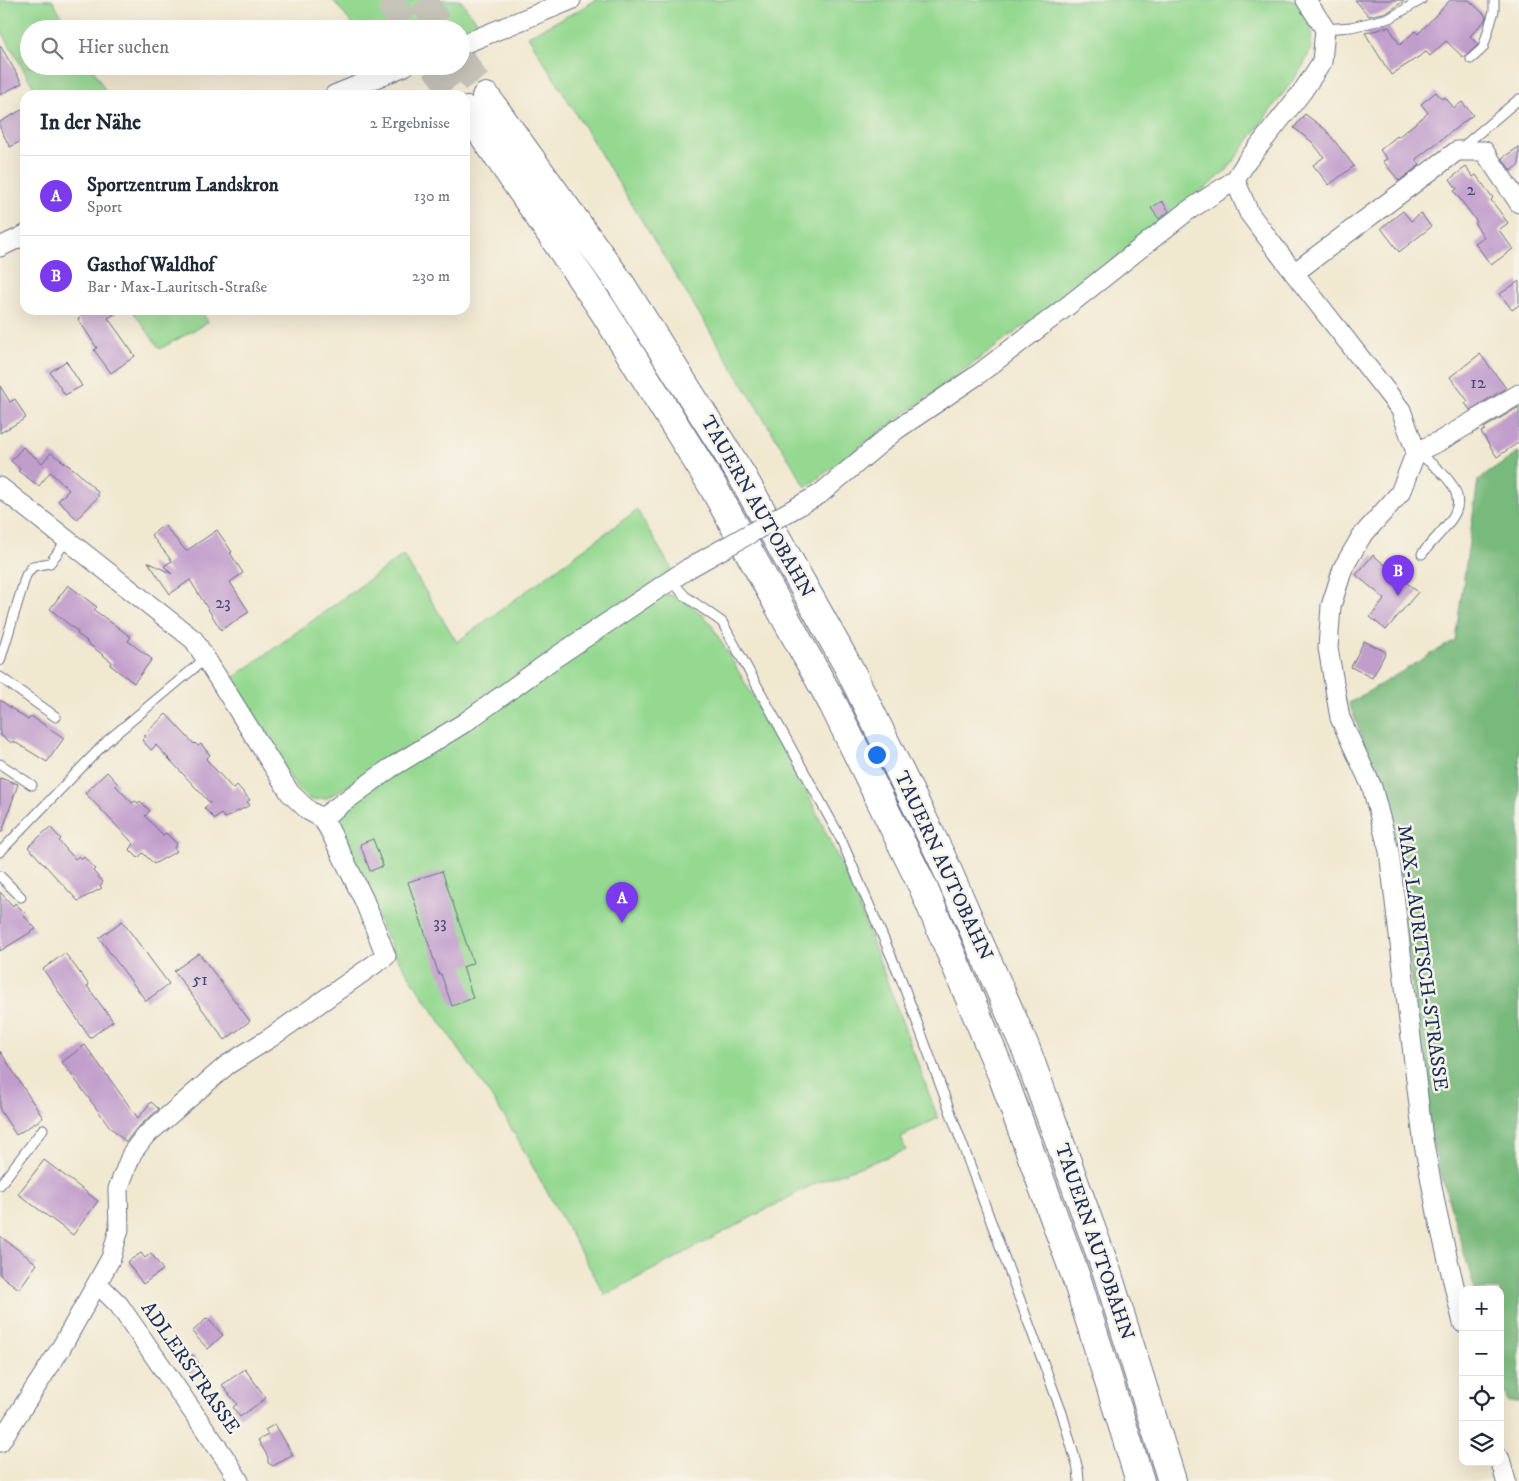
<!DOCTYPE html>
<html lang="de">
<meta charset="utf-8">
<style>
:root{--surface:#fff;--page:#f2f2f3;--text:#1f2937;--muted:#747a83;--line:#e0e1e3;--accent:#7c3aed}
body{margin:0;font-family:"IM FELL DW Pica",serif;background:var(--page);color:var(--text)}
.controls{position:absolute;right:15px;bottom:15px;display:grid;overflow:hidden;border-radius:10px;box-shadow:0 5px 20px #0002}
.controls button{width:45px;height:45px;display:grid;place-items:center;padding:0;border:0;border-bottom:1px solid var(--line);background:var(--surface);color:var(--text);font:25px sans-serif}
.you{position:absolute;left:876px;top:754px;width:18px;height:18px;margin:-12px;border:4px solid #fff;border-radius:50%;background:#1a73e8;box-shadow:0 0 0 8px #1a73e833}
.badge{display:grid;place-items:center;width:32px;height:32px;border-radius:50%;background:var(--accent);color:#fff;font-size:16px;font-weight:700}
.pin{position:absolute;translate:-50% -41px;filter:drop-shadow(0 1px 2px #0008)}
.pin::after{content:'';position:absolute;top:26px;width:18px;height:15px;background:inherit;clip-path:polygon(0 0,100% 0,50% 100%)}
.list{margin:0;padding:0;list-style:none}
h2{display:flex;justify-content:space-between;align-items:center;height:65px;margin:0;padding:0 20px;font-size:21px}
h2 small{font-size:16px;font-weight:400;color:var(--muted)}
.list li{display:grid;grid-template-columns:32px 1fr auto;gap:15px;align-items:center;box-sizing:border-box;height:80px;padding:0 20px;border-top:1px solid var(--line)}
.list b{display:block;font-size:19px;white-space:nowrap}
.list p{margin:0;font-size:16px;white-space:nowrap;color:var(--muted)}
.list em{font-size:16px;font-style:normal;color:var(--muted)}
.icon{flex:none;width:28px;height:28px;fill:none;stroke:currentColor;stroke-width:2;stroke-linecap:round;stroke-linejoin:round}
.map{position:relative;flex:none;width:1519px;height:1481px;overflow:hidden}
.search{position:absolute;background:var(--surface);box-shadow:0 5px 20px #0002;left:20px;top:20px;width:450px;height:55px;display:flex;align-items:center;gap:12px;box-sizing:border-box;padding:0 18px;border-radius:28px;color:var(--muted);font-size:19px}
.panel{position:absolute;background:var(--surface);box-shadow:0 5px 20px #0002;left:20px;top:90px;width:450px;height:225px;border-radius:15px}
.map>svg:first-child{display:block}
.green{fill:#95d991;stroke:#588478}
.forest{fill:#78b97b;stroke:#4a746c}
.building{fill:#c19dcc}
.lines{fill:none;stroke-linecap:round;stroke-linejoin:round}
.highway-tunnel{stroke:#c6c3b9;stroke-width:28;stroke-dasharray:28 14;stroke-linecap:butt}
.lane-casing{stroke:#667086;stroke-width:11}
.street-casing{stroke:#667086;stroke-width:21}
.highway-casing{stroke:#667086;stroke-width:30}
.lane{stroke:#fff;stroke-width:9}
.street{stroke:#fff;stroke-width:19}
.highway{stroke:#fff;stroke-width:28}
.street-bridge-casing{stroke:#667086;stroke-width:21;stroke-linecap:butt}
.street-bridge{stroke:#fff;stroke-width:19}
.labels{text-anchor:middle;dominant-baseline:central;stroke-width:5;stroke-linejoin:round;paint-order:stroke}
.number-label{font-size:18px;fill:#444a7a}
.street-label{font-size:20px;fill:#1b2f5e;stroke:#f7f3e8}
</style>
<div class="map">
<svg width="1519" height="1481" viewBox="0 0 1519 1481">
<rect width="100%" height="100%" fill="#f7f3e8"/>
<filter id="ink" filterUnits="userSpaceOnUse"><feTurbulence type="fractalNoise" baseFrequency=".02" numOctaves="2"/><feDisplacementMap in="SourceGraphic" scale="10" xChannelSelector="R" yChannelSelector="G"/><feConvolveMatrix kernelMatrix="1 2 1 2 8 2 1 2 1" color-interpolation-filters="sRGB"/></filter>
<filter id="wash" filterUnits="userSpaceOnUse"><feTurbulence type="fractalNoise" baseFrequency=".0096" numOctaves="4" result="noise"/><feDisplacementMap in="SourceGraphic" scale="20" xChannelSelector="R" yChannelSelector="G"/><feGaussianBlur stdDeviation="1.12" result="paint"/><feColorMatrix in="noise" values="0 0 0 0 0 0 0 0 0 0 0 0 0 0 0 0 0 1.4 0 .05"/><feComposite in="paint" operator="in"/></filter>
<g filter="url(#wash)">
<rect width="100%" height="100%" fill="#f1e8d0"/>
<!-- green -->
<path class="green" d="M0,0H52L69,29H29V66H91L108,95H38L0,28Z
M333,0H460L480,25L461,32V29H356Z
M595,0H1298L1312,23L1311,48L1303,66L1226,171L1151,232L806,487L528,36L585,7Z
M132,310H201L208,322L160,349Z
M637,510L672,570L468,715L327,798L311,800L299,791L229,681L403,555L457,642Z
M660,593L683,598L709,621L800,777L854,893L938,1118L901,1137L906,1150L818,1182L605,1295L506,1119L394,953L328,814Z"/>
<!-- forest -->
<path class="forest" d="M1519,452V1402H1508L1500,1376V1290H1475L1430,1136L1393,821L1349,703L1455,640L1478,480Z"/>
<g id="blocks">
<!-- building -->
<path class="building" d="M1355,0H1405L1388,12L1369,16Z
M1450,0H1469L1486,16L1485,20L1470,36L1478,45L1464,58L1446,41L1430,56L1426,52L1391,75L1365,33L1389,27L1400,45L1415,31L1418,34Z
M0,45L22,83L0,95Z
M1436,92L1442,99L1445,97L1454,108L1462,102L1473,115L1416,159L1420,165L1399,181L1383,161L1387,159L1380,150L1397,136L1398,137L1428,113L1421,104Z
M25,108V139L10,147L0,128V122Z
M1305,114L1326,130L1354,166L1329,185L1313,165L1324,157L1312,142L1294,128Z
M1519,147V165L1511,171L1502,158Z
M1466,167L1473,177L1476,175L1493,198L1491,200L1508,223L1499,230L1513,249L1491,265L1475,243L1484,237L1475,224L1477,222L1454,191L1457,189L1450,179Z
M1162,201L1169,211L1159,219L1151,208Z
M1403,211L1411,221L1421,213L1431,227L1399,252L1381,228Z
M1519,281V305L1512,310L1500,294Z
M92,310H121L108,318L135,356L111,373L94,350L97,348L78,319Z
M1480,354L1506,388L1470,410L1465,403L1468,401L1450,377Z
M66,361L82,386L65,395L50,372Z
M0,386L10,402L15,399L26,418L0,433Z
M1519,407V442L1497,457L1481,432L1485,430L1484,428Z
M23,447L42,463L51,453L76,471L98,492V497L77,519L58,501L69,490L50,472L39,486L18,471L20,469L11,461Z
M164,525L186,551L217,530L232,552L230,553L243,573L230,582L249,612L221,630L190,580L170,594L148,562L172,574L164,566L172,561L151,535Z
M1373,555L1418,592L1386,630L1370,617L1385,599L1356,575Z
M68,585L97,607L94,610L131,637L128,641L152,659L134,683L110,665L112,662L86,642L87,641L77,634L78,632L50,609Z
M1364,641L1386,652L1372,678L1351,667Z
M0,700L28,720L31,716L64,738L47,762L13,741L12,743L0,735Z
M166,714L194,744L195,743L198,746L201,744L210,755L206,759L233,789L237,785L250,800L247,802L250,805L225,818L221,814L215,819L204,808L210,803L156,745L151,750L142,740L146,736L144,735Z
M107,772L118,784L116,786L132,803L135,801L138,803L140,801L150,811L145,816L163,835L166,833L177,844L174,848L177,851L154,864L143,853L138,858L129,849L134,844L85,793Z
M0,778L18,784L2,832H0Z
M50,827L61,839L59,841L75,859L79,856L82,859L84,857L95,869L93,871L103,882L100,886L102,888L78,901L28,847Z
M373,839L383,866L370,871L360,844Z
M442,871L473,963L463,967L473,998L452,1006L441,974L439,975L408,882Z
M0,892L13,906L15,903L26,914L24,916L36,929L0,951Z
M122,921L169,984L146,1001L99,938Z
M65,953L89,985L87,986L113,1021L90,1038L43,969Z
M199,953L250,1021L225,1040L174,971Z
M85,1045L138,1118L151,1102L159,1109L136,1129L126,1142L110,1127L62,1062Z
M0,1051L43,1118L16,1135L0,1110Z
M44,1160L98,1201L73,1235L18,1194Z
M0,1236L37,1264L19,1289L0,1275Z
M141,1253L145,1258L151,1253L163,1270L143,1284L127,1262Z
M207,1318L223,1335L208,1349L192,1332Z
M193,1355L201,1367L191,1375L182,1362Z
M245,1369L266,1398L240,1417L233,1407L237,1404L222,1385Z
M275,1424L293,1455L273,1466L268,1463V1457L258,1440L268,1435L265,1430Z"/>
</g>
</g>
<g filter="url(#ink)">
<use href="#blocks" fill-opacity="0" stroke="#667086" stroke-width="1"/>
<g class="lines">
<!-- highway-tunnel -->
<path class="highway-tunnel" d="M388,0L409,29
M423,0L441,29
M461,59L486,97
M435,66L456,95"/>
<defs>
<path id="lane" d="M1325,29L1351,27L1390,18L1421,0
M1471,59L1483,48L1494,11V0
M1460,149L1519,99
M1416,452C1434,465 1469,489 1454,515C1446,529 1432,541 1422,554
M671,580L685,596L722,622L840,837L901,979L1062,1413L1078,1469L1079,1481
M0,661L26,575L33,566L50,563L67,540
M0,677L56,717
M0,764L32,785
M0,852L107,741L205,659
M0,876L21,897
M0,1185L43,1129"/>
<path id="street" d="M1306,0L1325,29L1322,62L1302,92L1247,161L1235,180L1249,213L1294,273L1401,410L1416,452L1400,493L1361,537L1343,568L1331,606L1328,648L1340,718L1372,787L1389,851L1423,1139L1438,1218L1463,1323
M461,45L571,0
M334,95L405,66
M0,247L25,235
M1294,273L1457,151H1484L1519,203
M1416,452L1440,441L1519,394
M0,487L194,640L290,793L309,811L322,818L329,829L364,900L386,956L270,1038L227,1065L144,1137L132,1153L118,1189L119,1229L111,1258L61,1348L0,1442
M820,494L896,430L976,376L1070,304L1186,212L1235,180
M322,818L389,769L464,723L556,657L689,568
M98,1284L119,1305L229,1464L239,1481
M1500,1459L1506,1481"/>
<path id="highway" d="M486,97L620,283L742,476L850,670L942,858L1026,1049L1107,1272L1172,1481
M467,111L603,310L711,483L833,704L923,887L1002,1075L1077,1280L1140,1481"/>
</defs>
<!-- lane casing -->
<use href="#lane" class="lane-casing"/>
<!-- street casing -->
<use href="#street" class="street-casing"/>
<!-- highway casing -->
<use href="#highway" class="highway-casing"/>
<!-- lane -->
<use href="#lane" class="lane"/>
<!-- street -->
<use href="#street" class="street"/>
<!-- highway -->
<use href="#highway" class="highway"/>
<defs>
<path id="street-bridge" d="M689,568L820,494"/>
</defs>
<!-- street-bridge casing -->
<use href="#street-bridge" class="street-bridge-casing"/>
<!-- street-bridge -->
<use href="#street-bridge" class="street-bridge"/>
</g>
</g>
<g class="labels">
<!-- number labels -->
<g class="number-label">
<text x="1471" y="190">2</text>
<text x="1478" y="383">12</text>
<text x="223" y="603">23</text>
<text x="440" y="923">33</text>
<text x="200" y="980">51</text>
</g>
<!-- street labels -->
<g class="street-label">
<text transform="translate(757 507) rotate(60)">TAUERN AUTOBAHN</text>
<text transform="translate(943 866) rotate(65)">TAUERN AUTOBAHN</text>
<text transform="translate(1422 958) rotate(82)">MAX-LAURITSCH-STRASSE</text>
<text transform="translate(1094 1242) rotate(71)">TAUERN AUTOBAHN</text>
<text transform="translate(190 1368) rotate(55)">ADLERSTRASSE</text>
</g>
</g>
</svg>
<div class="controls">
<button>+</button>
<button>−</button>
<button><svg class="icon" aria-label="locate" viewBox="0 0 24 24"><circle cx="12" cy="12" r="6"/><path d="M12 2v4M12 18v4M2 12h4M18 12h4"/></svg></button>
<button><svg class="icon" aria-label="layers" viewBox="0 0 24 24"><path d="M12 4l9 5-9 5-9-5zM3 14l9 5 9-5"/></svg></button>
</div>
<div class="you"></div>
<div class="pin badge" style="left:622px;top:923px">A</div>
<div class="pin badge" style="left:1398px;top:596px">B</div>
<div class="search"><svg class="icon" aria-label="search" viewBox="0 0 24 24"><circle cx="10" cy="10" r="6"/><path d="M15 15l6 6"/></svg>Hier suchen</div>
<section class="panel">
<h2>In der Nähe<small>2 Ergebnisse</small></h2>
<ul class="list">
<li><span class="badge">A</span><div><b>Sportzentrum Landskron</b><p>Sport</p></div><em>130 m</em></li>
<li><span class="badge">B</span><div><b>Gasthof Waldhof</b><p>Bar · Max-Lauritsch-Straße</p></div><em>230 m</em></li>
</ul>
</section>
</div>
